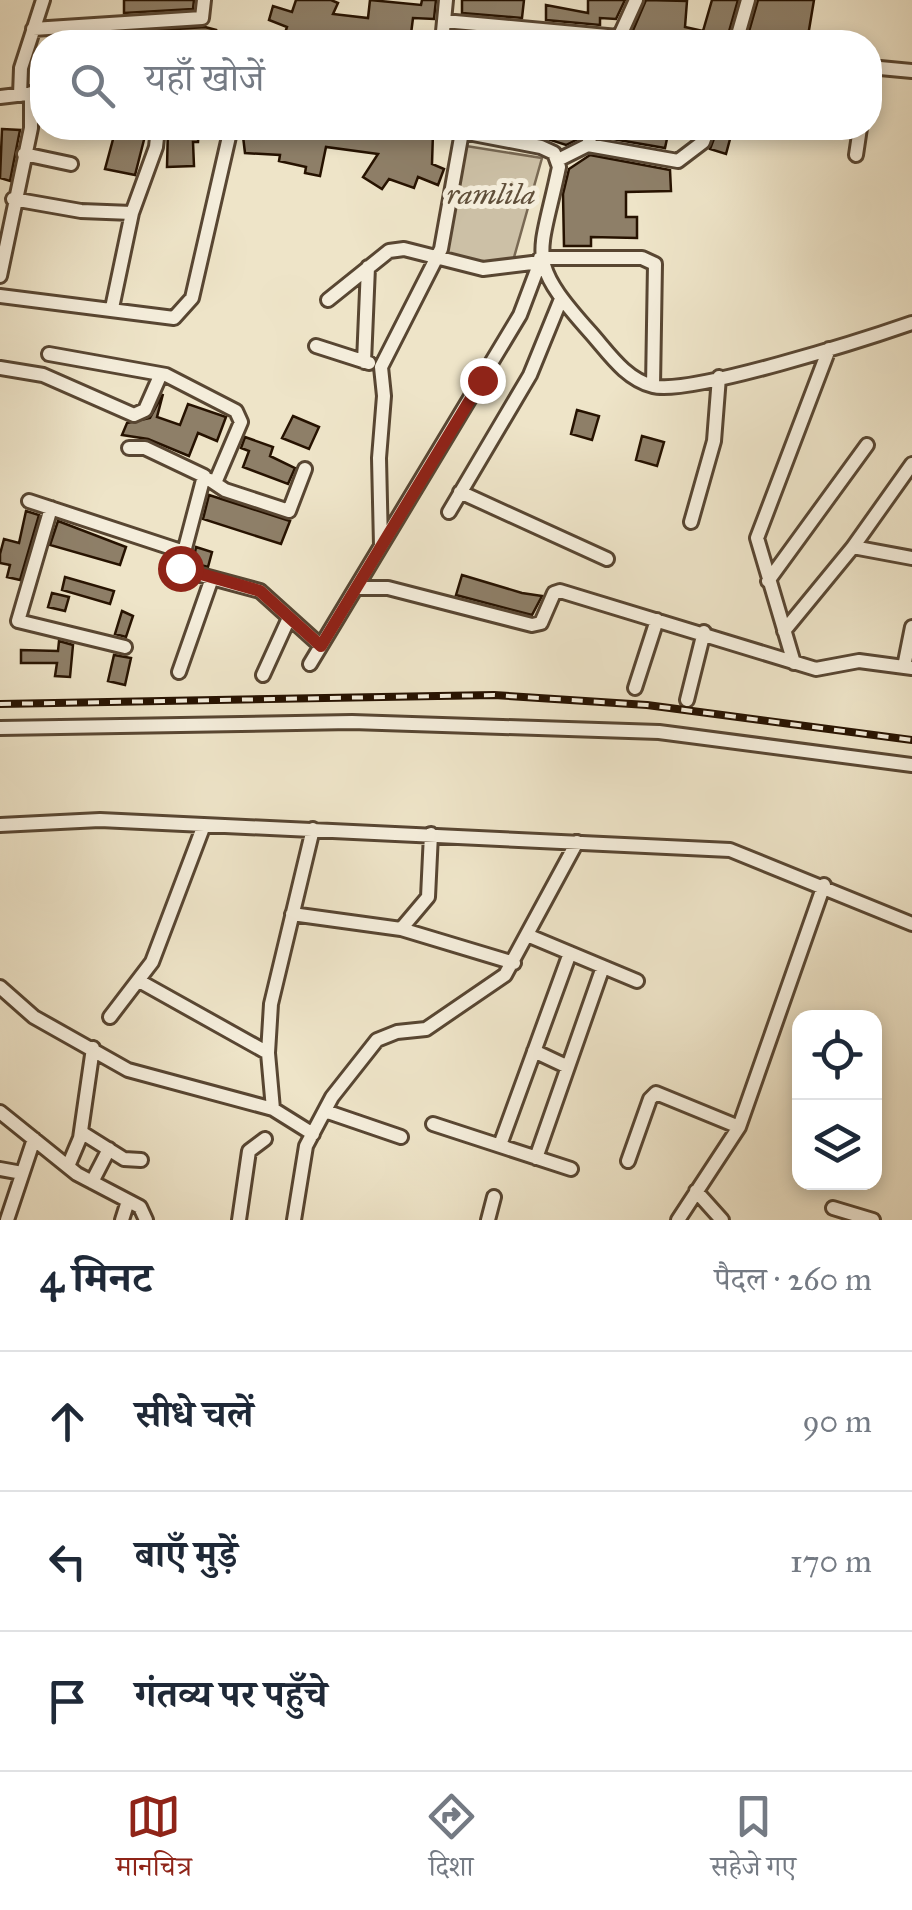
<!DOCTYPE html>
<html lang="hi">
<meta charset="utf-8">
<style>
:root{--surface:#fff;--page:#f2f2f3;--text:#1f2937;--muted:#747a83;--line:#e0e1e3;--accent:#8f2418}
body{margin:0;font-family:"IM FELL Great Primer","Noto Serif Devanagari",serif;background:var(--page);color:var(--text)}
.controls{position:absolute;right:30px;bottom:30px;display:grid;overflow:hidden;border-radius:20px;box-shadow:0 5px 15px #0003}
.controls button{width:90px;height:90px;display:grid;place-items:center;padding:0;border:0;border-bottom:2px solid var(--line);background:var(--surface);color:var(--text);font:50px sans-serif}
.stop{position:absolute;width:30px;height:30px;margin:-22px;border:8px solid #8f2418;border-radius:50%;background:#fff}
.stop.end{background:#8f2418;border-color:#fff;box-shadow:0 2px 10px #0008}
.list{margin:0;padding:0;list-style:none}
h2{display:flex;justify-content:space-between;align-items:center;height:130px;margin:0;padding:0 40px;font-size:42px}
h2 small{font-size:32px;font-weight:400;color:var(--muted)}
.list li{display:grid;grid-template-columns:65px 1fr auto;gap:30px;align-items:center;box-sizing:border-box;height:140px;padding:0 40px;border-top:2px solid var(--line)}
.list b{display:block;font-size:38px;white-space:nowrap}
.list em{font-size:32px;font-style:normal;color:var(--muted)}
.icon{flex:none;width:55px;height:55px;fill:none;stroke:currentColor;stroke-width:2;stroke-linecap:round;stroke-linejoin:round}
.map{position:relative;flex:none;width:912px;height:1220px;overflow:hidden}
.search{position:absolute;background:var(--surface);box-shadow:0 5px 15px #0003;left:30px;right:30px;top:30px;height:110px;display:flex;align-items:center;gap:25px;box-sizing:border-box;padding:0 35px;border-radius:40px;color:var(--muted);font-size:38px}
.sheet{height:550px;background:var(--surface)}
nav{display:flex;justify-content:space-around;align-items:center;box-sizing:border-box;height:140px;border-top:2px solid var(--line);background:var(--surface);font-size:28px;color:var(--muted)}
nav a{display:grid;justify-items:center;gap:5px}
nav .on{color:var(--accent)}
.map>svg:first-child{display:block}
.green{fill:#ccc0a6;stroke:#796953;stroke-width:2.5}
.building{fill:#8e7f68;stroke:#261200;stroke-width:2.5}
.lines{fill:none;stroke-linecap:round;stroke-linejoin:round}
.minor-casing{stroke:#584632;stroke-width:18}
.minor{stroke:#f4eddb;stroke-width:12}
.rail-casing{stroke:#261200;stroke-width:8}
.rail{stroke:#f4eddb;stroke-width:4;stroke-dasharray:11;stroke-linecap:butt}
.route{stroke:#8f2418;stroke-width:12}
.labels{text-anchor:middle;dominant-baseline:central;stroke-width:10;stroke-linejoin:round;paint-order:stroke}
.park-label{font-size:30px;font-style:italic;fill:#604f3a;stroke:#f4eddb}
</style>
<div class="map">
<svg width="912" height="1220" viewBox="0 0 912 1220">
<rect width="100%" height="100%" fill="#eee4c8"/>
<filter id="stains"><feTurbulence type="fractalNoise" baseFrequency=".002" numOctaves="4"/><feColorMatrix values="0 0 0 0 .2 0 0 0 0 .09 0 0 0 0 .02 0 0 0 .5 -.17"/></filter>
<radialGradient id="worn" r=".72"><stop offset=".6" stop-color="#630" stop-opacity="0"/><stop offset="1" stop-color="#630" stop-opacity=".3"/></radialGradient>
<!-- green -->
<path class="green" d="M460,145L542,158L511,268L437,257Z"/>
<!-- building -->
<path class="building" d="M124,0H194L193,9L124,13Z
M296,0H331L338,3L333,14L368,18L370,0L421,5L422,0H436L434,19L413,18L410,42H282L287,27L269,20L273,6L292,12Z
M462,0H524L522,18L462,13Z
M588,0H625L616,19L600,18V25L546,20V5L588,13Z
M646,0L687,1L685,27L703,31L712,0H738L726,42H628Z
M758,0H814L807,42H746Z
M205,27L216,30L213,42H46L48,38Z
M454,32L499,36V42H454Z
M135,128H147L135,175L105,169L115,132L126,134Z
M168,128H199L198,142H193L194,166L167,167Z
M242,128H374L433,133L432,164L444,169L438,185L418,177L414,188L389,179L382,189L363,177L378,154L326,147L320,176L305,173L306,167L279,161L280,155L245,153Z
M539,128H583L580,138L566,145L538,136Z
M603,128H698L691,139L668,134L665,148L601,137Z
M718,128H733L726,154L710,149Z
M2,129L20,130L10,181L0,178Z
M590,155L670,170L671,191L626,192V217H637V238L591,237V246H564L563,194L569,169Z
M163,394L157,417L180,425L188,404L226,417L217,441L198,433L189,456L148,439L122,435L127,423L150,418Z
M577,410L599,416L592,440L571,434Z
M293,416L319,427L309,449L282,438Z
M642,436L664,442L657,466L636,460Z
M245,437L273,447L270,456L295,468L288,484L243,467L249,451L241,448Z
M209,495L290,521L281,544L203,519Z
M26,511L39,515L20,580L7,577L10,565L0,563V554L4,539L19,543Z
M58,521L126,547L120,565L50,545Z
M196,547L212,552L208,567L193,563Z
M462,575L522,593L542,596L532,615L456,595Z
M65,577L114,591L110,604L62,590Z
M52,593L69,597L65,611L48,607Z
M122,611L133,616L126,637L115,634Z
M59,641L73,645L70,677L55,676L57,663H21V650L58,651Z
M114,655L131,658L125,685L108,681Z"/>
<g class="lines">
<defs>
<path id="minor" d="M444,21L618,37
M33,29L202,18L204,0
M442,42L446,0
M617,42L636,0
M736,42L748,0
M870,73L880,68L912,71
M20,95L21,68L43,0
M0,97L42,92
M442,128L541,147L554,153L559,167C540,259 524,258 590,332C608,352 625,379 653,386C688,396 869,338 912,323
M588,145L593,128
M24,154L71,164
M856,155L860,128
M558,160L588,145L678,161L703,142L708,128
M13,199L81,211L132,213
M540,258H642L655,264L653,386
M0,276L31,128V93
M0,296L174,318L192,298L231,128
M112,308L132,213L156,147L158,128
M316,346L369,363
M49,354L166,375L236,411L241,422L215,483
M364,362L368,267
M0,368L43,375L134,415L145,410L160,376
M129,448H145L204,476L184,552
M210,480L225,490L289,511L305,469
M460,492L607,559
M29,501L184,552L182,570L260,591L321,646
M51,508L18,621L125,647
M449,512L530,375L561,299
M691,522L714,441L719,377
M381,545L379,458L384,396L381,367L441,249L462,132
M853,547L912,464
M768,581L867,445
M356,588H388L532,625L541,623L554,593L560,591L816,669L859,661L912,668
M784,631L853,547L912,558
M794,663L757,538L829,349
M310,664L520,315L540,262L483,269L404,249L389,251L328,300
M904,667L912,627
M179,672L212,578
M263,675L289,618
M635,688L657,620
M687,700L704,632
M0,728L352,722L659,732L912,765
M0,825L100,820L730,850L912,924
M292,914L401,929L514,963
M401,929L428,897L431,834
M527,935L637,981
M141,982L268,1053
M0,987L34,1017L128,1070L273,1109L313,1134
M110,1017L152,962L204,825
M534,1051L568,1067
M273,1109L268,1053L271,1004L313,829
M325,1111L401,1137
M0,1112L77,1174L140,1207L146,1220
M433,1124L571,1169
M81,1132L124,1159L141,1160
M500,1145L570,953
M536,1158L603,967
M628,1161L650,1099L656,1093L739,1127
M69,1164L80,1138L93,1048
M0,1169L22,1173
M92,1182L109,1149
M696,1191L722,1220
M833,1208L873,1220
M7,1220L34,1139
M122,1220L128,1201
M239,1220L249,1151L265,1139
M294,1220L306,1146L332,1097L377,1040L397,1032L426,1029L505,975L577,842
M488,1220L494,1197
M678,1220L739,1127L824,885"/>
</defs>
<!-- minor casing -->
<use href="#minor" class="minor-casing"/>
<!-- minor -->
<use href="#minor" class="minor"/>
<defs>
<path id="rail" d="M0,704L494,695L647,705L912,740"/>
</defs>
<!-- rail casing -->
<use href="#rail" class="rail-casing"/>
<!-- rail -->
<use href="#rail" class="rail"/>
</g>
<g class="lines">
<!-- route -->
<path class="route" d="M180,568L260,591L321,646L482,380"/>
</g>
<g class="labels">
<!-- park labels -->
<g class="park-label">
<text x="491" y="194">ramlila</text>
</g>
</g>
<rect width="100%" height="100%" filter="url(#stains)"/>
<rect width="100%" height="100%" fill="url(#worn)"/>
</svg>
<div class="controls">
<button><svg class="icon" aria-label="locate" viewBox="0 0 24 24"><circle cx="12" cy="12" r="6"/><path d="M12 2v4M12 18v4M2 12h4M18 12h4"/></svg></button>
<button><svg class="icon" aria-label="layers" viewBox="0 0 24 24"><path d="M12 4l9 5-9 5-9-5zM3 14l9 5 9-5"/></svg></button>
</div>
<div class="stop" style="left:180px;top:568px"></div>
<div class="stop end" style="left:482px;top:380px"></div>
<div class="search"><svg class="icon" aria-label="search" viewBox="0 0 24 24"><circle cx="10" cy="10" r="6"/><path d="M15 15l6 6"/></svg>यहाँ खोजें</div>
</div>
<section class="sheet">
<h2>4 मिनट<small>पैदल · 260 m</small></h2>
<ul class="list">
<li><svg class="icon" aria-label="ahead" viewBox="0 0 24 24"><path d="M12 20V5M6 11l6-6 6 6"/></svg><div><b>सीधे चलें</b></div><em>90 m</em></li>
<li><svg class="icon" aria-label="left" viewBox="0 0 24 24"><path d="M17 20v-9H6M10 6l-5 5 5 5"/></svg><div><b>बाएँ मुड़ें</b></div><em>170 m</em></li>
<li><svg class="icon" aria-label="arrive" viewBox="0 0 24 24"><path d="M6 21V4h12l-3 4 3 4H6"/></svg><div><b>गंतव्य पर पहुँचे</b></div></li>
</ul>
</section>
<nav>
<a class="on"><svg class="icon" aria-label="map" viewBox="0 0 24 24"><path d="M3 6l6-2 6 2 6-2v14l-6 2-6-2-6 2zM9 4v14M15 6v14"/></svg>मानचित्र</a>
<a><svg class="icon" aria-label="directions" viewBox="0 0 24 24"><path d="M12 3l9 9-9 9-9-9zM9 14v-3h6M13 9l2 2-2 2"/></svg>दिशा</a>
<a><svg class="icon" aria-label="saved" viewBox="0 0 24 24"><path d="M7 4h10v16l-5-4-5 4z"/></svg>सहेजे गए</a>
</nav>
